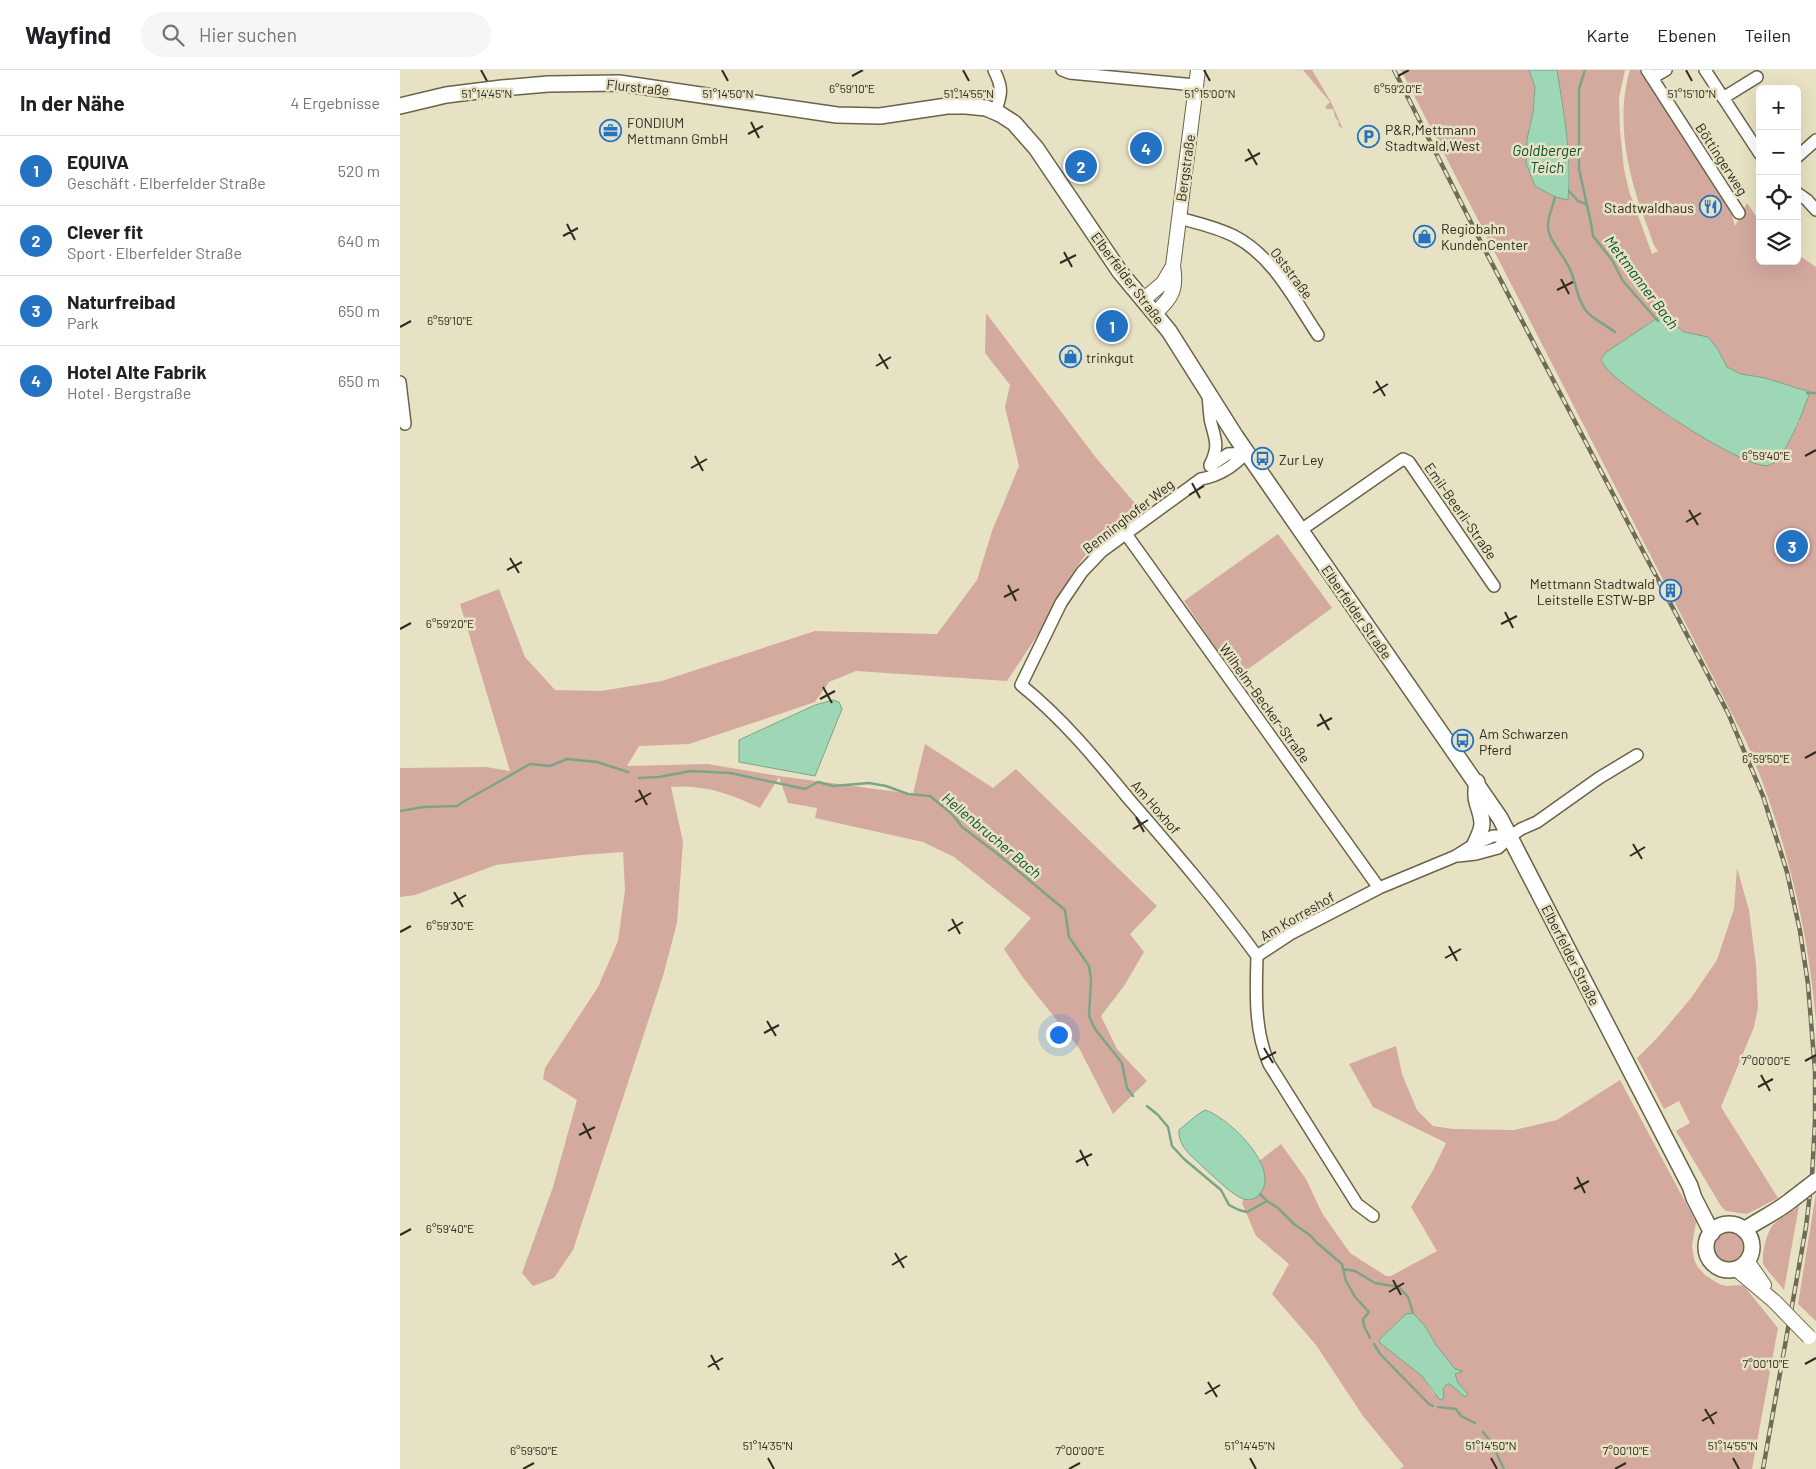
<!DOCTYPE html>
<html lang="de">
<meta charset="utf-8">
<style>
:root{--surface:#fff;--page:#f6f6f6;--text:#202124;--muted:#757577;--line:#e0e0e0;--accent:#2373c2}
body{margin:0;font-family:Barlow,sans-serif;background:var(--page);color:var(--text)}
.controls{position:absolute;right:15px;top:15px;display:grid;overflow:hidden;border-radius:8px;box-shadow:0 5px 20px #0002}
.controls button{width:45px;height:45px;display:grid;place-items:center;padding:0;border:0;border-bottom:1px solid var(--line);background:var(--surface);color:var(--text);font:25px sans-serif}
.you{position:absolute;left:658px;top:964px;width:18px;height:18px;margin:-12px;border:4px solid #fff;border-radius:50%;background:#1a73e8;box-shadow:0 0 0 8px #1a73e833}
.badge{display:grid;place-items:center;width:32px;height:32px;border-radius:50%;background:var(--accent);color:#fff;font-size:16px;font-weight:700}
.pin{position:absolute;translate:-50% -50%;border:2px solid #fff;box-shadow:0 1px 5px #0006}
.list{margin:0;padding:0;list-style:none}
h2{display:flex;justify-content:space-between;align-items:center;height:65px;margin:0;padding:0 20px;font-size:21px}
h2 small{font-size:16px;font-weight:400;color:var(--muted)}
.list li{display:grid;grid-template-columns:32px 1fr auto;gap:15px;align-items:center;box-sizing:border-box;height:70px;padding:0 20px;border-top:1px solid var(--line)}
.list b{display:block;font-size:19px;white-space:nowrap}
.list p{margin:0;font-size:16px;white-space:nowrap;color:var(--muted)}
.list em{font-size:16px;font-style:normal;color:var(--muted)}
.icon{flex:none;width:28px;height:28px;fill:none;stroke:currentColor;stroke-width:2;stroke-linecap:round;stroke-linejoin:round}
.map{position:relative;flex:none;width:1416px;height:1399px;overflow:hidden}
header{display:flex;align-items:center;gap:30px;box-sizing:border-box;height:70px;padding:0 25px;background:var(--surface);border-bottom:1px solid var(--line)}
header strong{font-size:24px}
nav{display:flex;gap:28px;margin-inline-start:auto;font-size:18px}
.search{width:350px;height:45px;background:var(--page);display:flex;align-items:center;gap:12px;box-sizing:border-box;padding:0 18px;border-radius:28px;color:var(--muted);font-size:19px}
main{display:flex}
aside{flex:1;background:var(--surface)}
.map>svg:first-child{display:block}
.green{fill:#d4aa9f;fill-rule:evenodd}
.water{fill:#9ed7b6;stroke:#7ca489}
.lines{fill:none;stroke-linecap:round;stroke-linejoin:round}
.stream{stroke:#7ca489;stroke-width:2.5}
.minor-casing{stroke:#696349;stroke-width:14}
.tertiary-casing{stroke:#696349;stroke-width:16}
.secondary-casing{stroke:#696349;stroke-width:18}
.minor{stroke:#fff;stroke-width:11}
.tertiary{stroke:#fff;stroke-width:14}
.secondary{stroke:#fff;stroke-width:15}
.rail-casing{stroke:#6e6b59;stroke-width:4.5}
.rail{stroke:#e8e2c4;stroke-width:2.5;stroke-dasharray:8;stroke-linecap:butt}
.tertiary-bridge-casing{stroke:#696349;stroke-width:16;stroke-linecap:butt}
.secondary-bridge-casing{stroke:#696349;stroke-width:18;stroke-linecap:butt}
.tertiary-bridge{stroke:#fff;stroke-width:14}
.secondary-bridge{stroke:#fff;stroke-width:15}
.ticks{fill:none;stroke:#2e2c21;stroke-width:2}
.labels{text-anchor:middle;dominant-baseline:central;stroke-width:5;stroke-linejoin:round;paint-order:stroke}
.street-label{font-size:14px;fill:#2e2c21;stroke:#e8e2c4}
.poi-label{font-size:14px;fill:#2e2c21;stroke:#e8e2c4;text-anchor:start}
.water-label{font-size:15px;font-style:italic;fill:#095033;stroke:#e8e2c4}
.ticks-label{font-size:12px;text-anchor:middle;fill:#2e2c21;stroke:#e8e2c4;stroke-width:5;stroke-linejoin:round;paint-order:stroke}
</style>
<header>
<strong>Wayfind</strong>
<div class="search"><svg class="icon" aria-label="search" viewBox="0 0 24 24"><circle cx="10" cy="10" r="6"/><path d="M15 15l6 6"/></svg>Hier suchen</div>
<nav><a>Karte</a><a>Ebenen</a><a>Teilen</a></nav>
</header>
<main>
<aside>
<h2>In der Nähe<small>4 Ergebnisse</small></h2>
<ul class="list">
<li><span class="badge">1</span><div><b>EQUIVA</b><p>Geschäft · Elberfelder Straße</p></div><em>520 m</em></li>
<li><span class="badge">2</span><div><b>Clever fit</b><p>Sport · Elberfelder Straße</p></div><em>640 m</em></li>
<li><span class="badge">3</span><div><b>Naturfreibad</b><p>Park</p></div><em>650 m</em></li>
<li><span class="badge">4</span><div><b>Hotel Alte Fabrik</b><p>Hotel · Bergstraße</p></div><em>650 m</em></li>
</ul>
</aside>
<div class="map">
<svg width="1416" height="1399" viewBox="0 0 1416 1399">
<rect width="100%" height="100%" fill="#e8e2c4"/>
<!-- green -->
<path class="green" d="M903,0H912L931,32L943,59L938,55L939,52L935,47L933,39H926L925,37L930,32Z
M1001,0H1129L1135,17L1133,43L1127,69L1168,130C1174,94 1163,37 1157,0H1225L1219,28L1220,60L1224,99L1229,121L1252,184L1258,181C1252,174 1250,162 1246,153C1228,106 1215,50 1230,0H1239L1250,17L1258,23L1330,138L1335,156L1347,133L1360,152V191H1397V184L1416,197V952C1408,855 1384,760 1346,671ZM1264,247L1284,262L1295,264L1317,278L1327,297L1341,304L1365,308L1382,314L1400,351L1388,372L1319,376L1271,348L1224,314L1207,299L1205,283L1256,249Z
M586,243L697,389L740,439L700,465L673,502L650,546L607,611L456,601L429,612L415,632L362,650L289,674L239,676L227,696L308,694L379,706L513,724L525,674L593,718L616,699L757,836L730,864L744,882L724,916L701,946L717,979L747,1011L713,1044L679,978L624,909L604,879L631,848L554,787L523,772L415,748L417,738L388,733L379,707L360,738C331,724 304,714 271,717L283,772L277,853L263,906L173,1180L154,1208L133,1216L122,1203L153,1117L177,1030L143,1009L145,998L198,917L218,871L225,820L223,782L182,785L96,795L15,825L0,827V698L86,697L110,701L60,534L99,519L125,587L155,620L201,621L262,611L415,561L537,564L577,510L592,461L619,396L605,337L610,315L585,283Z
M878,464L932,538L836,608L784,531Z
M1337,798L1349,840L1356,895L1358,938L1354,957L1321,1037L1378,1128L1347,1144L1326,1141L1321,1136L1276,1061L1290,1053L1279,1031L1264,1039L1237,988L1259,966L1291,928L1317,890L1334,839Z
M996,976L1002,1004L1017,1040L1033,1056L1053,1059L1114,1060L1157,1050L1220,1010L1296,1152L1292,1176L1294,1189L1297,1196L1305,1205L1319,1214L1326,1216L1339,1215L1344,1216L1378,1258L1352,1399H1000L1004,1396L963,1346L916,1275L872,1224L889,1194L856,1166L842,1133L859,1091L881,1074L906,1109L922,1143L950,1183L986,1206H991L1037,1181L1011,1137L1032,1102L1046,1073L973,1037L949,994ZM1006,1244L1025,1256L1036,1275L1058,1303L1055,1304L1058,1313L1068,1324L1065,1327L1050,1314H1047L1043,1319L1034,1324L1022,1306L980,1273L979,1270Z
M1416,1123V1251L1398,1234Z
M1399,1136L1384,1220L1364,1196C1360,1188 1367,1161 1373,1155C1380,1148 1391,1142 1399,1136Z
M1312 1178a18 18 0 1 1 36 0a18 18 0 1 1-36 0Z"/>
<!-- water -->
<path class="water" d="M1129,0H1157C1164,43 1172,87 1168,130L1155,127L1135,116L1126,93L1127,69L1133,43L1135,17Z
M1264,246L1284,262L1308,267L1317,278L1327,297L1341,304L1365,308L1410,322C1404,339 1386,388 1370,395C1350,404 1223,318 1207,299C1205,297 1203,293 1201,290L1205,283L1256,249Z
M433,630L439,632L442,639L415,706L339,692V670L415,635Z
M805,1040C828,1047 883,1099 859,1125C854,1130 848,1131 841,1128C829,1122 813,1106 803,1097C792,1086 778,1077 779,1060L797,1045Z
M1013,1243L1025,1256L1036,1275L1055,1299L1063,1301L1055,1304L1058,1313L1068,1324L1065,1327L1050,1314H1047L1043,1319L1044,1328L1040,1330L1022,1306L980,1273L979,1270L1006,1244Z"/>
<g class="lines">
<!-- stream -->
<path class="stream" d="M1185,0L1179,19V99L1191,153L1193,166L1212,190L1223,211L1258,251
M1169,121L1178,131L1186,134
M1155,127C1153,136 1147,148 1148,157C1149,172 1166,187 1171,202C1177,216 1177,230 1187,242C1192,248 1207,256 1215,262
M1407,323H1416
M239,708L259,707L291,701L330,703L405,719L418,712L433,716L469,713L486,716L508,724L530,726L553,745L562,757L599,785L665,840L669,867L689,896L691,909L689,946L695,959L722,993L727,1018L733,1026
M0,741L24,737L57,736L66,730L86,719L130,694L150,696L167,689L197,692L228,702
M747,1036L758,1045L768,1057L772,1076L784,1089L821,1120L829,1135L839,1140L847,1142L867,1131L878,1138L894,1154L911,1166L916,1172L942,1194L946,1211L955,1227L969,1242L963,1249L964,1256L970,1268
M860,1124L867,1131
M943,1199L955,1201L975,1213L999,1217L1008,1227L1013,1243
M974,1274L980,1284L1029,1334L1033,1336
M1038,1337L1056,1339L1061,1346L1075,1353
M1083,1362L1091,1372L1104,1399"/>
<defs>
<path id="minor" d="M594,0C603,18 602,24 595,42
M662,0L670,3L795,15
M1247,0L1339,143
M1305,0L1360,84
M1252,8L1266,0
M1323,28L1357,7
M1397,87L1416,70
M1397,123L1407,130L1416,140
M779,148C797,153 816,157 834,166C873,186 894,229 918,265
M0,312L5,354
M808,325C809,334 809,344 811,353C816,371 819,377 810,395
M846,383C834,396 819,406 801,409L702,481L682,502L661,533L621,615C662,648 695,688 728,728C773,780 817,831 857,886
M810,396L828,384L846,383
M901,460L1003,389L1009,392L1094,516
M726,464L979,818
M1058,786L1076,784L1098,778L1111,766L1121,759L1137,752L1199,708L1237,685
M857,886C856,923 854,960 869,994L957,1134L973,1146
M857,886L892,863L979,818L1056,786L1075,774L1093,766H1111"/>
<path id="tertiary" d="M743,230L763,213L773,196
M755,243C772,228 777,219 773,196L798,0
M1347,1191L1364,1215
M1336,1199L1375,1232"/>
<path id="secondary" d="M0,36L46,25L102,18L148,14L219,13L437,45L480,46L547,36H566L586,38L600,44L614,53L636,78L720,202L769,261L836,367L1100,748L1290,1116L1294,1128L1312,1163
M1075,774C1085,754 1083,752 1077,732C1075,726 1076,718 1077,712
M1306 1177a23 23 0 1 1 46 0a23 23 0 1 1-46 0Z
M1344,1160C1359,1150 1376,1142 1390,1131"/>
</defs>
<!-- minor casing -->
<use href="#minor" class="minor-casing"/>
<!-- tertiary casing -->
<use href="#tertiary" class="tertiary-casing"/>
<!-- secondary casing -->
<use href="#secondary" class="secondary-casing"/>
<!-- minor -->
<use href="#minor" class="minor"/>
<!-- tertiary -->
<use href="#tertiary" class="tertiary"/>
<!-- secondary -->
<use href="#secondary" class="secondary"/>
<defs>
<path id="rail" d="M994,0L1088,186L1328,643L1363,726L1387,802L1400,861L1408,914L1415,1001V1051L1412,1106L1406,1157L1363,1399"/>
</defs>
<!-- rail casing -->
<use href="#rail" class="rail-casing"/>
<!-- rail -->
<use href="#rail" class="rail"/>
<defs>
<path id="tertiary-bridge" d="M1375,1232L1409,1267"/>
<path id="secondary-bridge" d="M1390,1131L1416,1111"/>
</defs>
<!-- tertiary-bridge casing -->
<use href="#tertiary-bridge" class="tertiary-bridge-casing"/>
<!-- secondary-bridge casing -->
<use href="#secondary-bridge" class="secondary-bridge-casing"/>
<!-- tertiary-bridge -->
<use href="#tertiary-bridge" class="tertiary-bridge"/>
<!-- secondary-bridge -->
<use href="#secondary-bridge" class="secondary-bridge"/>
</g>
<!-- ticks -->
<path class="ticks" d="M81,0L87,11M322,0L328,11M563,0L569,11M804,0L810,11M1286,0L1292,11M452,6L463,0M998,6L1009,0M351,52L359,68M348,64L363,56M848,79L857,95M845,91L860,83M167,154L175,170M163,166L178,158M664,182L672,197M660,193L676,185M1161,209L1169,224M1157,220L1173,212M0,257L11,251M479,284L488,299M476,296L491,287M976,311L985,326M973,323L988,314M295,386L303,401M1405,386L1416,380M291,398L307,389M792,413L800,428M789,425L804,416M1289,440L1298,455M1286,452L1301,443M110,488L119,503M107,500L122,492M608,515L616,531M604,527L619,519M1105,542L1113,558M1101,554L1117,546M0,559L11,553M423,617L432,633M420,629L435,621M920,644L929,660M917,656L932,648M1405,688L1416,682M239,720L247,735M235,732L251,723M736,747L744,762M733,759L748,750M1233,774L1242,789M1230,786L1245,777M54,822L63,837M51,834L66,825M552,849L560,864M548,861L563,852M0,862L11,856M1049,876L1057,891M1045,888L1061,879M367,951L376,966M364,963L379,955M864,978L873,993M861,990L876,982M1405,991L1416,985M1361,1005L1370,1021M1358,1017L1373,1009M183,1053L191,1069M179,1065L195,1057M680,1080L688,1096M676,1092L692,1084M1177,1107L1185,1123M1174,1119L1189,1111M0,1165L11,1159M495,1183L504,1198M492,1195L507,1186M993,1210L1001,1225M989,1222L1004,1213M311,1285L319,1300M1405,1294L1416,1288M308,1297L323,1288M808,1312L817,1327M805,1324L820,1315M1305,1339L1314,1354M1302,1351L1317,1342M368,1388L374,1399M850,1388L856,1399M1091,1388L1097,1399M1333,1388L1339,1399M123,1399L134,1393M669,1399L680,1393M1215,1399L1226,1393"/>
<!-- icons -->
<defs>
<symbol id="office-ring" viewBox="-11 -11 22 22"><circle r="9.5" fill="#e8e2c4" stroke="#2373c2" stroke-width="1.5"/><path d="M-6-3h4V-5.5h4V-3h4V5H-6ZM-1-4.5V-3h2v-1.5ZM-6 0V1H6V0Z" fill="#2373c2"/></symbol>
<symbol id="parking-ring" viewBox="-11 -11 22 22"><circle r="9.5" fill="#e8e2c4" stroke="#2373c2" stroke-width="1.5"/><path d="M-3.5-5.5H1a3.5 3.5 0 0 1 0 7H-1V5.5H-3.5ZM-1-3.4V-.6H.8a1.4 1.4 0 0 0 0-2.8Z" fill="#2373c2"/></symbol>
<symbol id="restaurant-ring" viewBox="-11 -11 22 22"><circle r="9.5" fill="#e8e2c4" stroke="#2373c2" stroke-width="1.5"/><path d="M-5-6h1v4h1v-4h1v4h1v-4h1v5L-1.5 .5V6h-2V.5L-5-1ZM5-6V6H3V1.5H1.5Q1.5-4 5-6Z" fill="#2373c2"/></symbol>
<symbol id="shop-ring" viewBox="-11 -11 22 22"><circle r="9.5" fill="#e8e2c4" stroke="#2373c2" stroke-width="1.5"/><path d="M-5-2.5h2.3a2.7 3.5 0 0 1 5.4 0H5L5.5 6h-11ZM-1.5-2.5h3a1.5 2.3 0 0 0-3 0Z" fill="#2373c2"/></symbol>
<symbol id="bus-ring" viewBox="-11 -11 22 22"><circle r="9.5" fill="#e8e2c4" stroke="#2373c2" stroke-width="1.5"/><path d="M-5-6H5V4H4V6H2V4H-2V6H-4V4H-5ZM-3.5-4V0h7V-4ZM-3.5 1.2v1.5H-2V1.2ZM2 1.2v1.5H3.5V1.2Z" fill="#2373c2"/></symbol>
<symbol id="building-ring" viewBox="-11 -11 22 22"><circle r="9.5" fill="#e8e2c4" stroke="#2373c2" stroke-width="1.5"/><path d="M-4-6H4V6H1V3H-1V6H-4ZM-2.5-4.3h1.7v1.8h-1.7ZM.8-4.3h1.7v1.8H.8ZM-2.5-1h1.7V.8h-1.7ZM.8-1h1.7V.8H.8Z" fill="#2373c2"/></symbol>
</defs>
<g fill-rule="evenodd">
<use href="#office-ring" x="198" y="48" width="25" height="25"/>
<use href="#parking-ring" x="956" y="54" width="25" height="25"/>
<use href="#restaurant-ring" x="1298" y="124" width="25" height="25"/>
<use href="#shop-ring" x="1012" y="154" width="25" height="25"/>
<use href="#shop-ring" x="658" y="274" width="25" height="25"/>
<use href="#bus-ring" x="850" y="376" width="25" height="25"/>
<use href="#building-ring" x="1258" y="508" width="25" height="25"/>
<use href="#bus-ring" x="1050" y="658" width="25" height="25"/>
</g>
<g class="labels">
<!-- street labels -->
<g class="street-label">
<text transform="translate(238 17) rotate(6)">Flurstraße</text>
<text transform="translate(1322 89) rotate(57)">Böttingerweg</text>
<text transform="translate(785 98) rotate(-82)">Bergstraße</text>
<text transform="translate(892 203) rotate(53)">Oststraße</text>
<text transform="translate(728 208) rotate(53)">Elberfelder Straße</text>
<text transform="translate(1061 441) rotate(55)">Emil-Beerli-Straße</text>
<text transform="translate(728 446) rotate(-38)">Benninghofer Weg</text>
<text transform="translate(957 542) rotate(55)">Elberfelder Straße</text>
<text transform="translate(865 633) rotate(54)">Wilhelm-Becker-Straße</text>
<text transform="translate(756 737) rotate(49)">Am Hoxhof</text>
<text transform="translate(897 846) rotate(-30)">Am Korreshof</text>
<text transform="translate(1171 885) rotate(63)">Elberfelder Straße</text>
</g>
<!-- poi labels -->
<g class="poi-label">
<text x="227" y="52">FONDIUM<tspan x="227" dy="16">Mettmann GmbH</tspan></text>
<text x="985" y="59">P&amp;R,Mettmann<tspan x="985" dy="16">Stadtwald,West</tspan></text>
<text x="1294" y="137" text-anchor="end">Stadtwaldhaus</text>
<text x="1041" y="158">Regiobahn<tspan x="1041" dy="16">KundenCenter</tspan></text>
<text x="686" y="287">trinkgut</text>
<text x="879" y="389">Zur Ley</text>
<text x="1255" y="513" text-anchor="end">Mettmann Stadtwald<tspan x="1255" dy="16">Leitstelle ESTW-BP</tspan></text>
<text x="1079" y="663">Am Schwarzen<tspan x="1079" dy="16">Pferd</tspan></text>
</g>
<!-- water labels -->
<g class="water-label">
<text x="1147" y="80">Goldberger<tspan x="1147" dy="17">Teich</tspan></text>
<text transform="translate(1242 212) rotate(53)">Mettmanner Bach</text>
<text transform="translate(592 765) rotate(40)">Hellenbrucher Bach</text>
</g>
</g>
<g class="ticks-label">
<text x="452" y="23">6°59'10"E</text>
<text x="998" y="23">6°59'20"E</text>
<text x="87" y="28">51°14'45"N</text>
<text x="328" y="28">51°14'50"N</text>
<text x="569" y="28">51°14'55"N</text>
<text x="810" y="28">51°15'00"N</text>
<text x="1292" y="28">51°15'10"N</text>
<text x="50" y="255">6°59'10"E</text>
<text x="1366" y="390">6°59'40"E</text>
<text x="50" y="558">6°59'20"E</text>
<text x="1366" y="693">6°59'50"E</text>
<text x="50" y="860">6°59'30"E</text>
<text x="1366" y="995">7°00'00"E</text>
<text x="50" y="1163">6°59'40"E</text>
<text x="1366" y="1298">7°00'10"E</text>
<text x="368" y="1380">51°14'35"N</text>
<text x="850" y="1380">51°14'45"N</text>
<text x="1091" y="1380">51°14'50"N</text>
<text x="1333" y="1380">51°14'55"N</text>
<text x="134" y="1385">6°59'50"E</text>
<text x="680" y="1385">7°00'00"E</text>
<text x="1226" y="1385">7°00'10"E</text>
</g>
</svg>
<div class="controls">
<button>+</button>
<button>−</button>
<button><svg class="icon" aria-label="locate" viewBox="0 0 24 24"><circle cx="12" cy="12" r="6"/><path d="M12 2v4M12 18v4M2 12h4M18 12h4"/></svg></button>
<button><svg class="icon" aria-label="layers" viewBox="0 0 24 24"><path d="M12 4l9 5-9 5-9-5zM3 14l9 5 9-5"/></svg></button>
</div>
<div class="you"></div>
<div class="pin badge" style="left:712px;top:256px">1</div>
<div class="pin badge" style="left:681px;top:96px">2</div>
<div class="pin badge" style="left:1392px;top:476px">3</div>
<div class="pin badge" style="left:746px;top:78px">4</div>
</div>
</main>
